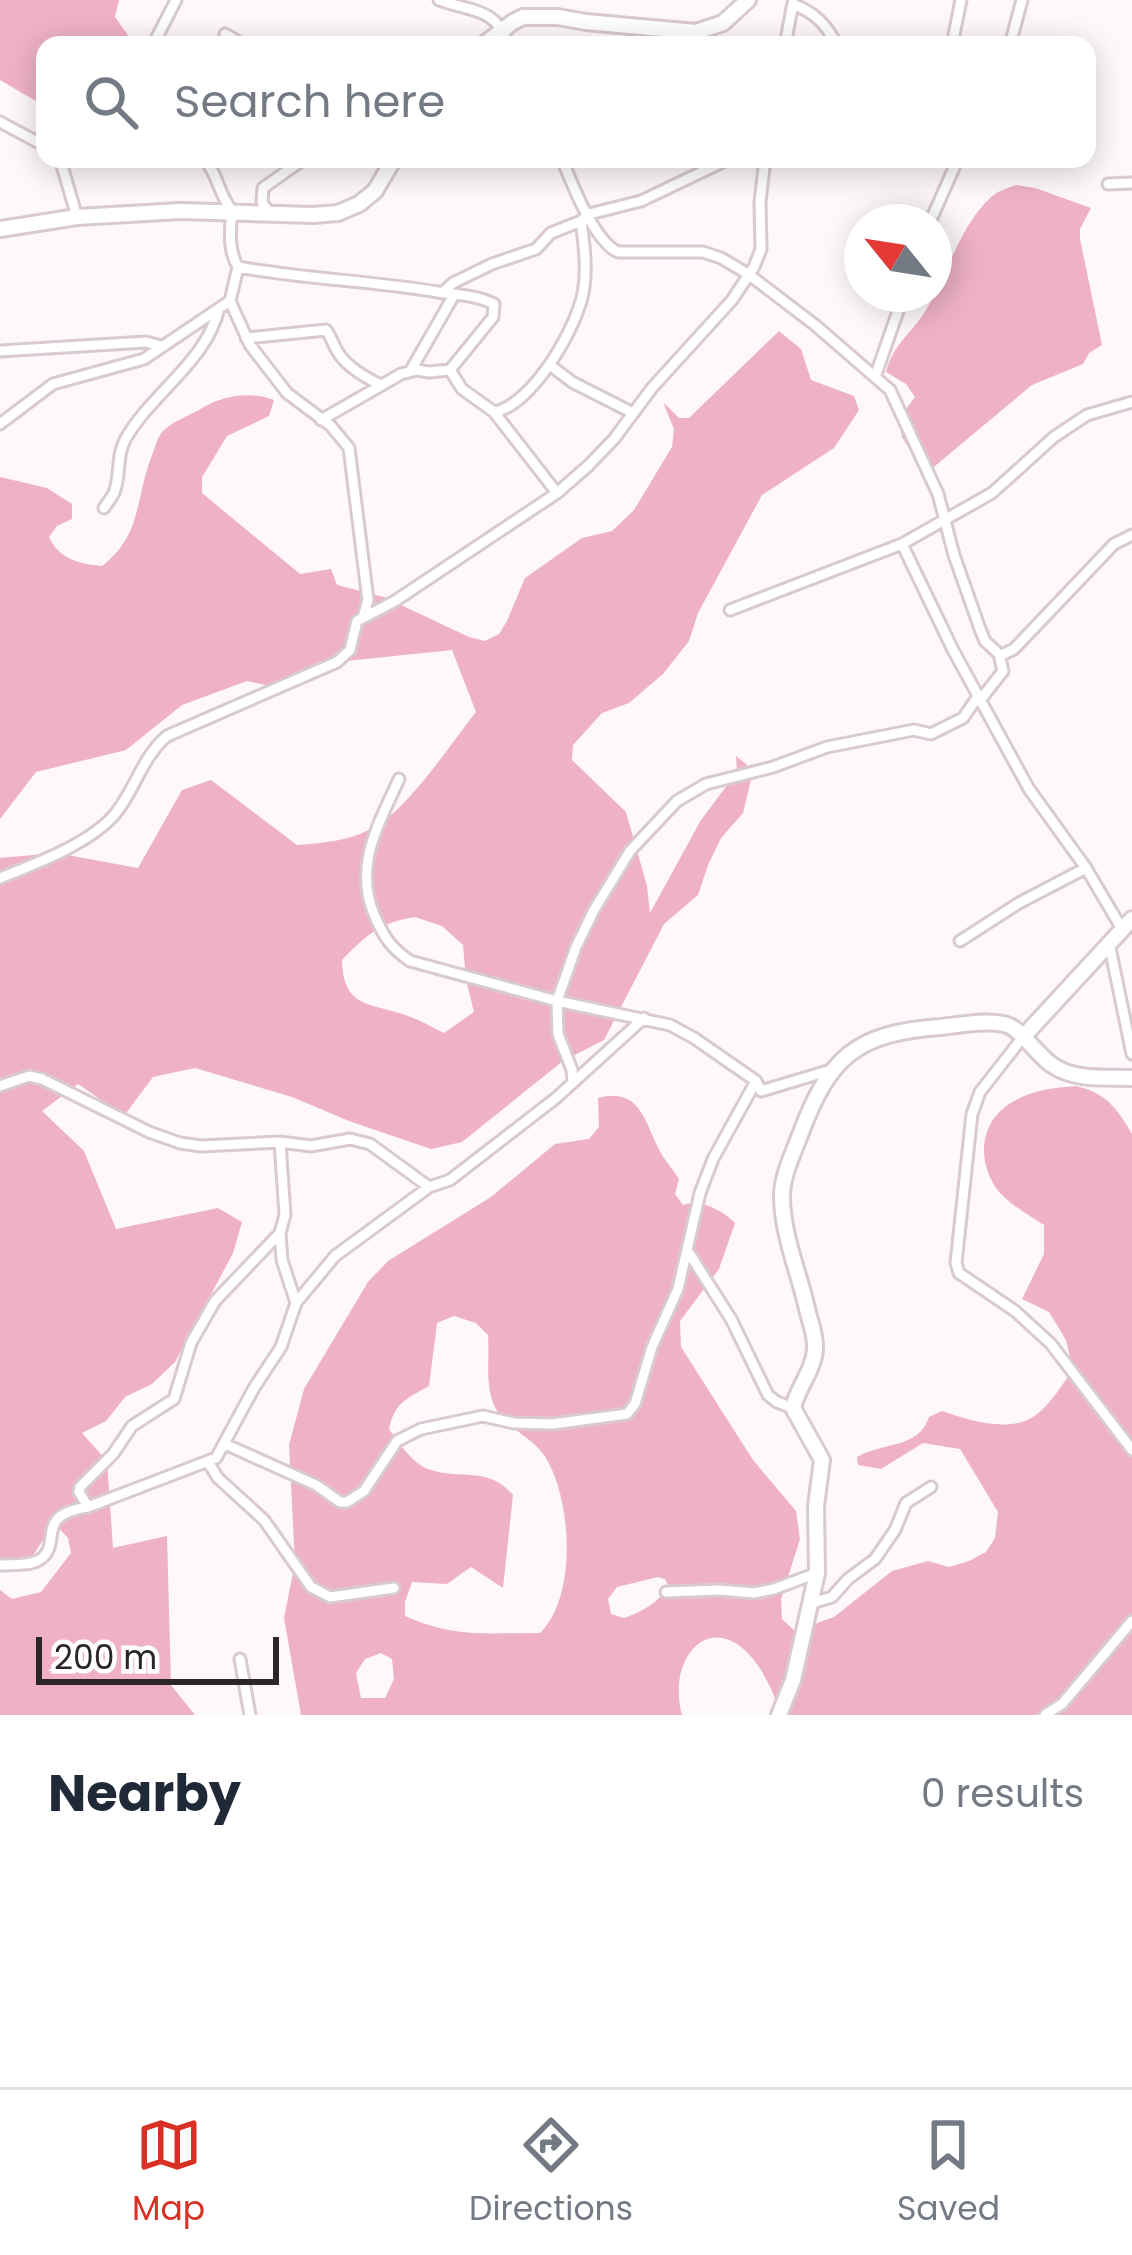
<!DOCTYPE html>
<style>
:root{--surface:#fff;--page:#f2f2f3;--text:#1f2937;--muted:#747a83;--line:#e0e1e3;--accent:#d93025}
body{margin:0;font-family:Poppins,sans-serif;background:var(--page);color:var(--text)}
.compass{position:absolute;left:844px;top:204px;width:108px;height:108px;border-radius:50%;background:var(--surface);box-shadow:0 6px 30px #0003;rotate:300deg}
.scale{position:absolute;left:36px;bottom:30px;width:243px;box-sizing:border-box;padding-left:12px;border:6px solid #2c2628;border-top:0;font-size:33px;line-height:42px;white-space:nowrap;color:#2c2628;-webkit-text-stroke:9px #fff;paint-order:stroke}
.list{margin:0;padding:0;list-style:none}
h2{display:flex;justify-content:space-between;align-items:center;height:156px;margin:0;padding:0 48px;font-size:51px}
h2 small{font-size:39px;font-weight:400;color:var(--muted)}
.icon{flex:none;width:66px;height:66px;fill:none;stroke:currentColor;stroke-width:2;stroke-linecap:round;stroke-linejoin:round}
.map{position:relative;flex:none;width:1132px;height:1715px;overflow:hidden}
.search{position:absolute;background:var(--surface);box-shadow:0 6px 30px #0003;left:36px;right:36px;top:36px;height:132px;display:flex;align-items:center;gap:30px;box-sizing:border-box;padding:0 42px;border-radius:24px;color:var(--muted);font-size:45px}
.sheet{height:372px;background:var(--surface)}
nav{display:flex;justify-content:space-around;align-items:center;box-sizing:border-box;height:168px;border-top:3px solid var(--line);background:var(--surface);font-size:33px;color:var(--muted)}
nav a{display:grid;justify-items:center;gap:6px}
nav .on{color:var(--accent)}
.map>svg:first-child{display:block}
.green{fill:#efb1c6;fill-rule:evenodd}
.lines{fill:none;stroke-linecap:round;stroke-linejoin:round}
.street-casing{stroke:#d9cacf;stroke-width:15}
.secondary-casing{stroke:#d9cacf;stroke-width:20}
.street{stroke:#fff;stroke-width:9}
.secondary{stroke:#fff;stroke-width:14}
</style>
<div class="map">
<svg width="1132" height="1715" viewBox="0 0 1132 1715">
<rect width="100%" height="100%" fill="#fef8fa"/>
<!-- green -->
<path class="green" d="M0,0H119L115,17L135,45H45V101L34,100L0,80Z
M1016,185L1035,188L1091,208L1080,229V239L1102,345L1089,353L1083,364L1032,385L923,476V471L902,437L900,417L915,397L906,384L886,372C894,342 911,335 926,310C949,273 958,228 991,197C998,191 1008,188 1016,185Z
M779,331L801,349L811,380L854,396L859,410L834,448L762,495L698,613L689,641L663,674L629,703L602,713L573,745L572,760L626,812L647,886L650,913L701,820L737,772L736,756L747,765L751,780L743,813L721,838L708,865L698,895L664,924L604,1040L563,1061L462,1142L431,1149L349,1121L292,1097L195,1068L153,1077L124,1116L78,1084L42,1111L84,1151L116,1229L218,1208L242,1222L233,1253L175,1362L152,1384L125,1397L106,1421L82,1433L107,1461L113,1548L167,1536L171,1685L195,1715H0V1590L12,1599L41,1592L71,1553L68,1538L54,1523L32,1557L5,1567L0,1565V858L56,853L138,868L182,790L211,780L297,845C325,843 354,840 378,825C413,802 450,745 476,712L452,650L337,662L275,687L247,681L182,705L126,750L36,772L0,819V477L47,488L72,504V519L57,526L49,537C59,559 79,564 102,566C142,535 135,500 151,458C154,451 157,438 162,432C171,422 191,415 202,408C224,395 250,391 274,400L269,416L227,436L202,477V493L300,574L331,569L337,585L384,597L469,637L485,641L499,634L507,621L525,578L582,538L612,531L634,510L672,447L674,429L663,402L679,418H689ZM415,917L442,926L463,945L466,980L474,1012L444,1033C430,1026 414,1017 399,1013C363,1003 343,1003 342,960C366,935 381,922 415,917Z
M1076,1086C1106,1093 1117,1108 1132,1134V1715H778C778,1700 769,1684 761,1670C718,1602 665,1652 682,1715H301L284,1618L295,1563L289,1445L304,1389L368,1282L388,1261L491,1197L555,1144L589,1139L599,1127L598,1098C642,1086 645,1125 662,1155C667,1163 674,1171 679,1179L675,1194L683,1205C701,1199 722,1210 735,1223L719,1269L680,1321L681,1347L753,1460L796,1511L800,1539L781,1599L782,1619L795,1631L834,1617L892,1571L928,1561L949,1567L969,1561L986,1552L995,1538L998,1512L960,1449L923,1443L881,1469L858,1465L857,1457C882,1442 919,1449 929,1417L942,1411C968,1420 1011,1434 1036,1415C1051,1404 1062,1384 1073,1370L1066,1340L1049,1312L1022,1299L1044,1254V1225C1031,1216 1016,1208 1005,1198C979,1174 975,1130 1005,1107C1026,1091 1051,1088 1076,1086ZM454,1316L476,1323L488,1335C490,1359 484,1387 496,1409C506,1428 532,1437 544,1455C572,1497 578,1596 540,1633C488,1633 454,1638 405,1616V1602L412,1582L447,1584L471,1567L503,1588L513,1495C488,1466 463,1480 431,1470C413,1465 400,1444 389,1429C395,1402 406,1399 429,1386L437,1323ZM658,1577L665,1579L668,1585C662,1601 640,1613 624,1618L611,1614L608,1599L617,1587ZM381,1653L392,1659L394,1679L385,1698H361L356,1673L365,1659Z"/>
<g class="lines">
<defs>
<path id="street" d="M439,0C471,12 497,7 508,45
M793,4C815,13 826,24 837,45
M225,34L244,45
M153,45L176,0
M785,45L793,3
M952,45L961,0
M1010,45L1022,0
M0,122L45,146
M60,159L77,217
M204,159C218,174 218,193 232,211C230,229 228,251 238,267C305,279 372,281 438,292C457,295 477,295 494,304L493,317L450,370L429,372L417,370L401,374L321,420
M562,159C572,184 594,241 618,252H703L721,258L748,274L815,325L890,390L938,494L954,555L980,629L985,641L999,654L1003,671L981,699
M1108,184L1132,183
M269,213L262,202L263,188L304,159
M930,222L958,159
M238,267L230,301L250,345L287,393L331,426L349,448L368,600L364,614
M442,293L453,283L492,264L536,249L551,233L581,221L589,214L641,201L729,159
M246,338L326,330C330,335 332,341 335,347C343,365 364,377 381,385
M0,351L146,342L161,346
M550,365L572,382L633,413
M411,370L454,295
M450,370L462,389L494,412L557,493
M875,377L904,294
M494,412C532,406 580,324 584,287C587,266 584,243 581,221
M0,424L53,384L144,359L230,301
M104,508C104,508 114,494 114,493C121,475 116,455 126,438C152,393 207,361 219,308
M902,544L953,650L1029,789L1086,868L1122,929
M730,610L902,544L992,493L1054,437L1087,415L1132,402
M1000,656L1014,649L1114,544L1132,535
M399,779C378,826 353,866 375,917C384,937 391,948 410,961L557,1001L670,1025L694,1038L756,1081L761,1091L831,1070
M0,878C35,864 91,843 115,814C135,790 142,757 167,736L337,662L350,650L357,621L395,601L557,493L588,466L614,439L652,388L732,300L754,267L761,249L760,202L765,159
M960,941L1019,903L1086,868
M1109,943L1132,1054
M1023,1037L980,1092L972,1114L956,1263L959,1273L1015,1311L1051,1344L1132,1450
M573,1082L572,1070L558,1034L557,1001L576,947L594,910L630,851L677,801L706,784L773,767L827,747L914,730L931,734L963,718L979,695
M0,1086L29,1076L42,1079L149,1132L180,1143L201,1146L280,1142L311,1146L350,1139L370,1144L429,1187
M280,1142L285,1215L280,1233L282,1260L296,1303
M689,1253L731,1319L768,1395L777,1402L793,1408
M225,1444L316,1485L340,1502H347L364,1491L397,1441L421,1429L483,1416L514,1423L552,1424L627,1414L635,1404L652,1347L678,1289L700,1193L713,1159L756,1081
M208,1462L218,1478L264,1520L311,1587L330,1597L394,1588
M88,1507L79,1492L80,1487L113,1454L132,1426L174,1399L191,1343L215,1301L280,1233
M0,1565C11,1564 30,1566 39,1560C64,1545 32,1515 88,1507L216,1458L254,1388L281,1347L296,1303L335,1256L429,1187L450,1180L556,1098L644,1018
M666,1592L720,1590L754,1593L774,1589L817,1573
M812,1603L832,1597L848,1579L875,1559L895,1530L906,1503L931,1487
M240,1659L250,1715
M1045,1715L1062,1704L1132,1621"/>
<path id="secondary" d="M483,45L513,22L523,17H558L586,22L696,32L723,23L748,0
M0,229L77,217L181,211L313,215L338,213L359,204L375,191L394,159
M1023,1037L1132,919
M779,1715L793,1680L817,1573L816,1506L822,1460L793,1408C797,1388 814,1370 815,1349C816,1337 811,1324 808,1313C800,1275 782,1235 782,1196C782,1176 793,1154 800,1135C829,1057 856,1033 940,1027C960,1025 984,1020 1004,1024C1020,1027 1037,1055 1052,1065C1075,1081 1106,1077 1132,1078"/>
</defs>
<!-- street casing -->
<use href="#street" class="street-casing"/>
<!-- secondary casing -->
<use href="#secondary" class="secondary-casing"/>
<!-- street -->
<use href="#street" class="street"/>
<!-- secondary -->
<use href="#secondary" class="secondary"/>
</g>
</svg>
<svg class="compass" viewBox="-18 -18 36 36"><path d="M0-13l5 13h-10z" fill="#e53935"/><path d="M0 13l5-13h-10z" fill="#747a83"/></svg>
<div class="scale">200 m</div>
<div class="search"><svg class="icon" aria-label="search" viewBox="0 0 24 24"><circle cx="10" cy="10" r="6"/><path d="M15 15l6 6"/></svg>Search here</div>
</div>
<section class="sheet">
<h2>Nearby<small>0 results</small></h2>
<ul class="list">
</ul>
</section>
<nav>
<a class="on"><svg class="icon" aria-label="map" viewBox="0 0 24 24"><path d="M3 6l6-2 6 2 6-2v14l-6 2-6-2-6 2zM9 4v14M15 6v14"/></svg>Map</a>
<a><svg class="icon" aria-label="directions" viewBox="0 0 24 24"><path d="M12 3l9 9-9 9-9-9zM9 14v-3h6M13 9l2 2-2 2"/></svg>Directions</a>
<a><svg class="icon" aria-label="saved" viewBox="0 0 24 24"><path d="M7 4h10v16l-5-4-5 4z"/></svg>Saved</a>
</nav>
